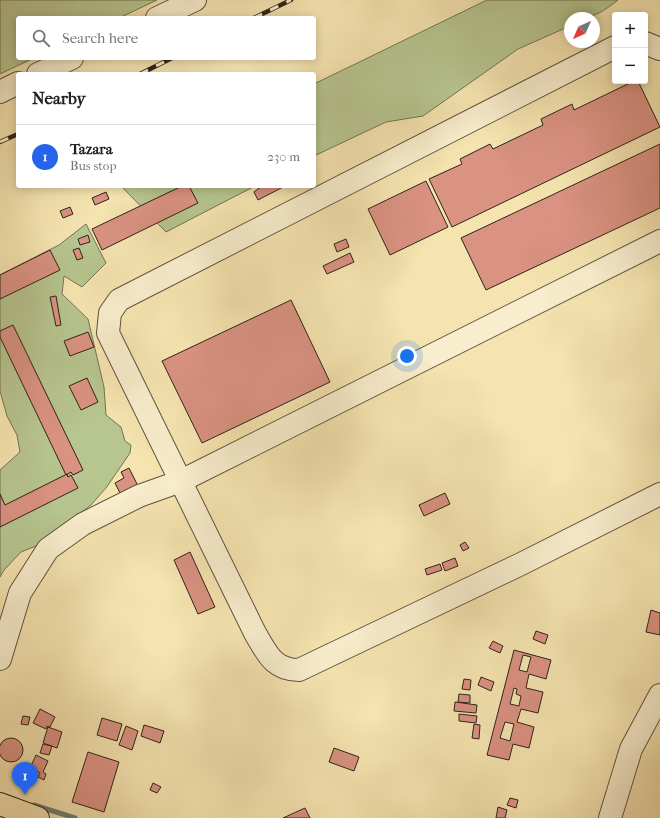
<!DOCTYPE html>
<meta charset="utf-8">
<style>
:root{--surface:#fff;--page:#f6f6f6;--text:#202124;--muted:#757577;--line:#e0e0e0;--accent:#2563eb}
body{margin:0;font-family:"IM FELL French Canon",serif;background:var(--page);color:var(--text)}
.controls{position:absolute;right:12px;top:12px;display:grid;overflow:hidden;border-radius:4px;box-shadow:0 2px 10px #0003}
.controls button{width:36px;height:36px;display:grid;place-items:center;padding:0;border:0;border-bottom:1px solid var(--line);background:var(--surface);color:var(--text);font:20px sans-serif}
.compass{position:absolute;left:564px;top:12px;width:36px;height:36px;border-radius:50%;background:var(--surface);box-shadow:0 2px 10px #0003;rotate:225deg}
.you{position:absolute;left:407px;top:356px;width:14px;height:14px;margin:-10px;border:3px solid #fff;border-radius:50%;background:#1a73e8;box-shadow:0 0 0 6px #1a73e833}
.badge{display:grid;place-items:center;width:26px;height:26px;border-radius:50%;background:var(--accent);color:#fff;font-size:13px;font-weight:700}
.pin{position:absolute;translate:-50% -33px;filter:drop-shadow(0 1px 2px #0008)}
.pin::after{content:'';position:absolute;top:21px;width:14px;height:12px;background:inherit;clip-path:polygon(0 0,100% 0,50% 100%)}
.list{margin:0;padding:0;list-style:none}
h2{display:flex;justify-content:space-between;align-items:center;height:52px;margin:0;padding:0 16px;font-size:17px}
h2 small{font-size:13px;font-weight:400;color:var(--muted)}
.list li{display:grid;grid-template-columns:26px 1fr auto;gap:12px;align-items:center;box-sizing:border-box;height:64px;padding:0 16px;border-top:1px solid var(--line)}
.list b{display:block;font-size:15px;white-space:nowrap}
.list p{margin:0;font-size:13px;white-space:nowrap;color:var(--muted)}
.list em{font-size:13px;font-style:normal;color:var(--muted)}
.icon{flex:none;width:22px;height:22px;fill:none;stroke:currentColor;stroke-width:2;stroke-linecap:round;stroke-linejoin:round}
.map{position:relative;flex:none;width:660px;height:818px;overflow:hidden}
.search{position:absolute;background:var(--surface);box-shadow:0 2px 10px #0003;left:16px;top:16px;width:300px;height:44px;display:flex;align-items:center;gap:10px;box-sizing:border-box;padding:0 14px;border-radius:4px;color:var(--muted);font-size:15px}
.panel{position:absolute;background:var(--surface);box-shadow:0 2px 10px #0003;left:16px;top:72px;width:300px;height:116px;border-radius:4px}
.map>svg:first-child{display:block}
.green{fill:#b7c58f;stroke:#737454}
.lines{fill:none;stroke-linecap:round;stroke-linejoin:round}
.stream{stroke:#708072;stroke-width:5}
.building{fill:#da9282;stroke:#2f2318;fill-rule:evenodd}
.minor-casing{stroke:#60533e;stroke-width:24}
.highway-casing{stroke:#2f2318;stroke-width:24}
.minor{stroke:#f8edcc;stroke-width:22}
.highway{stroke:#f5e4b0;stroke-width:22}
.rail-casing{stroke:#2f2318;stroke-width:4.5}
.rail{stroke:#f8edcc;stroke-width:3;stroke-dasharray:9;stroke-linecap:butt}
</style>
<div class="map">
<svg width="660" height="818" viewBox="0 0 660 818">
<rect width="100%" height="100%" fill="#f5e4b0"/>
<filter id="stains"><feTurbulence type="fractalNoise" baseFrequency=".005" numOctaves="4"/><feColorMatrix values="0 0 0 0 .2 0 0 0 0 .09 0 0 0 0 .02 0 0 0 .5 -.17"/></filter>
<radialGradient id="worn" r=".72"><stop offset=".6" stop-color="#630" stop-opacity="0"/><stop offset="1" stop-color="#630" stop-opacity=".3"/></radialGradient>
<!-- green -->
<path class="green" d="M0,0H157L119,18H18V58H34L0,74Z
M487,0H618C600,14 593,18 570,18V26L518,49L423,116L386,122L314,156V84Z
M121,186H255L166,232Z
M86,224L106,263L82,287L64,276L62,294L88,319L104,387L106,415L121,427L125,441L131,445L130,453L106,488L91,505L41,544L21,552L4,570L0,577V470L20,452L17,435L7,416L0,391V275L59,245Z"/>
<g class="lines">
<!-- stream -->
<path class="stream" d="M34,805L75,818"/>
</g>
<!-- building -->
<path class="building" d="M634,81H638L660,127L452,227L429,179L462,164L460,159L490,144L493,149L543,125L541,119L572,104L574,110Z
M660,144V208L486,290L461,238Z
M426,181L448,227L390,255L368,209Z
M182,186H189L198,203L102,250L92,229Z
M285,186L258,200L254,192L262,186Z
M106,192L109,199L95,205L92,198Z
M70,207L73,214L63,218L60,211Z
M88,235L90,242L80,245L78,239Z
M346,239L349,247L337,252L334,244Z
M79,248L83,258L77,260L73,250Z
M50,250L60,270L0,299V275Z
M350,253L354,262L327,274L323,266Z
M56,296L61,325L56,326L50,297Z
M291,300L330,382L202,443L162,361Z
M13,325L83,470L73,475L71,472L66,475L0,337V331Z
M88,332L94,347L70,356L64,341Z
M87,378L98,402L81,410L69,386Z
M129,468L139,488L122,497L115,483L124,478L121,472Z
M67,474L68,477L71,475L78,488L0,527V494L5,505Z
M445,493L450,504L424,516L419,505Z
M465,542L469,548L463,551L460,545Z
M190,552L215,607L198,614L174,560Z
M455,558L458,566L445,571L442,563Z
M440,564L442,570L427,575L425,569Z
M651,610L660,613V635L646,632Z
M536,631L548,635L545,644L533,639Z
M493,641L503,646L500,653L489,648Z
M514,650L551,660L546,679L529,674L526,688L543,692L538,713L521,709L517,722L534,727L529,748L513,744L509,760L487,755ZM523,655L531,657L527,672L519,670ZM514,688L517,689L516,694L521,696L519,706L510,704ZM505,722L514,724L510,741L500,738Z
M481,677L494,682L491,691L478,685Z
M464,679L471,680L470,690L462,689Z
M459,694L470,695V703L458,702Z
M455,702L477,705L476,713L454,711Z
M40,709L55,717L50,727L47,726L46,729L33,723Z
M459,714L477,716L476,723L459,721Z
M23,716L30,717L28,725L21,724Z
M102,718L122,724L117,741L97,735Z
M474,724L480,725L479,739L472,738Z
M144,725L164,731L160,743L141,736Z
M126,726L138,731L132,750L119,745Z
M48,727L62,732L57,748L43,743Z
M-1 750a12 12 0 1 1 24 0a12 12 0 1 1-24 0Z
M43,744L52,746L49,755L40,753Z
M334,748L359,757L354,771L329,762Z
M88,752L119,762L104,812L72,802Z
M36,755L48,761L43,772L46,774L44,780L38,777L40,773L30,768Z
M153,783L161,787L157,793L150,790Z
M510,798L518,800L516,808L507,805Z
M498,807L507,810L505,818H496Z
M305,808L310,818H283Z"/>
<g class="lines">
<defs>
<path id="minor" d="M157,18L195,0
M645,43L660,49
M615,47L119,300L110,313L108,333L255,633C267,653 273,670 299,670L521,564L660,494
M38,74L72,58
M0,92L18,83
M0,659L20,593L48,549L83,524L139,496L181,481L660,241
M610,818L631,749L660,695"/>
<path id="highway" d="M0,804L38,818"/>
</defs>
<!-- minor casing -->
<use href="#minor" class="minor-casing"/>
<!-- highway casing -->
<use href="#highway" class="highway-casing"/>
<!-- minor -->
<use href="#minor" class="minor"/>
<!-- highway -->
<use href="#highway" class="highway"/>
<defs>
<path id="rail" d="M254,18L291,0
M140,74L172,58
M0,142L18,134"/>
</defs>
<!-- rail casing -->
<use href="#rail" class="rail-casing"/>
<!-- rail -->
<use href="#rail" class="rail"/>
</g>
<rect width="100%" height="100%" filter="url(#stains)"/>
<rect width="100%" height="100%" fill="url(#worn)"/>
</svg>
<div class="controls">
<button>+</button>
<button>−</button>
</div>
<svg class="compass" viewBox="-18 -18 36 36"><path d="M0-13l5 13h-10z" fill="#e53935"/><path d="M0 13l5-13h-10z" fill="#757577"/></svg>
<div class="you"></div>
<div class="pin badge" style="left:25px;top:795px">1</div>
<div class="search"><svg class="icon" aria-label="search" viewBox="0 0 24 24"><circle cx="10" cy="10" r="6"/><path d="M15 15l6 6"/></svg>Search here</div>
<section class="panel">
<h2>Nearby<small></small></h2>
<ul class="list">
<li><span class="badge">1</span><div><b>Tazara</b><p>Bus stop</p></div><em>230 m</em></li>
</ul>
</section>
</div>
